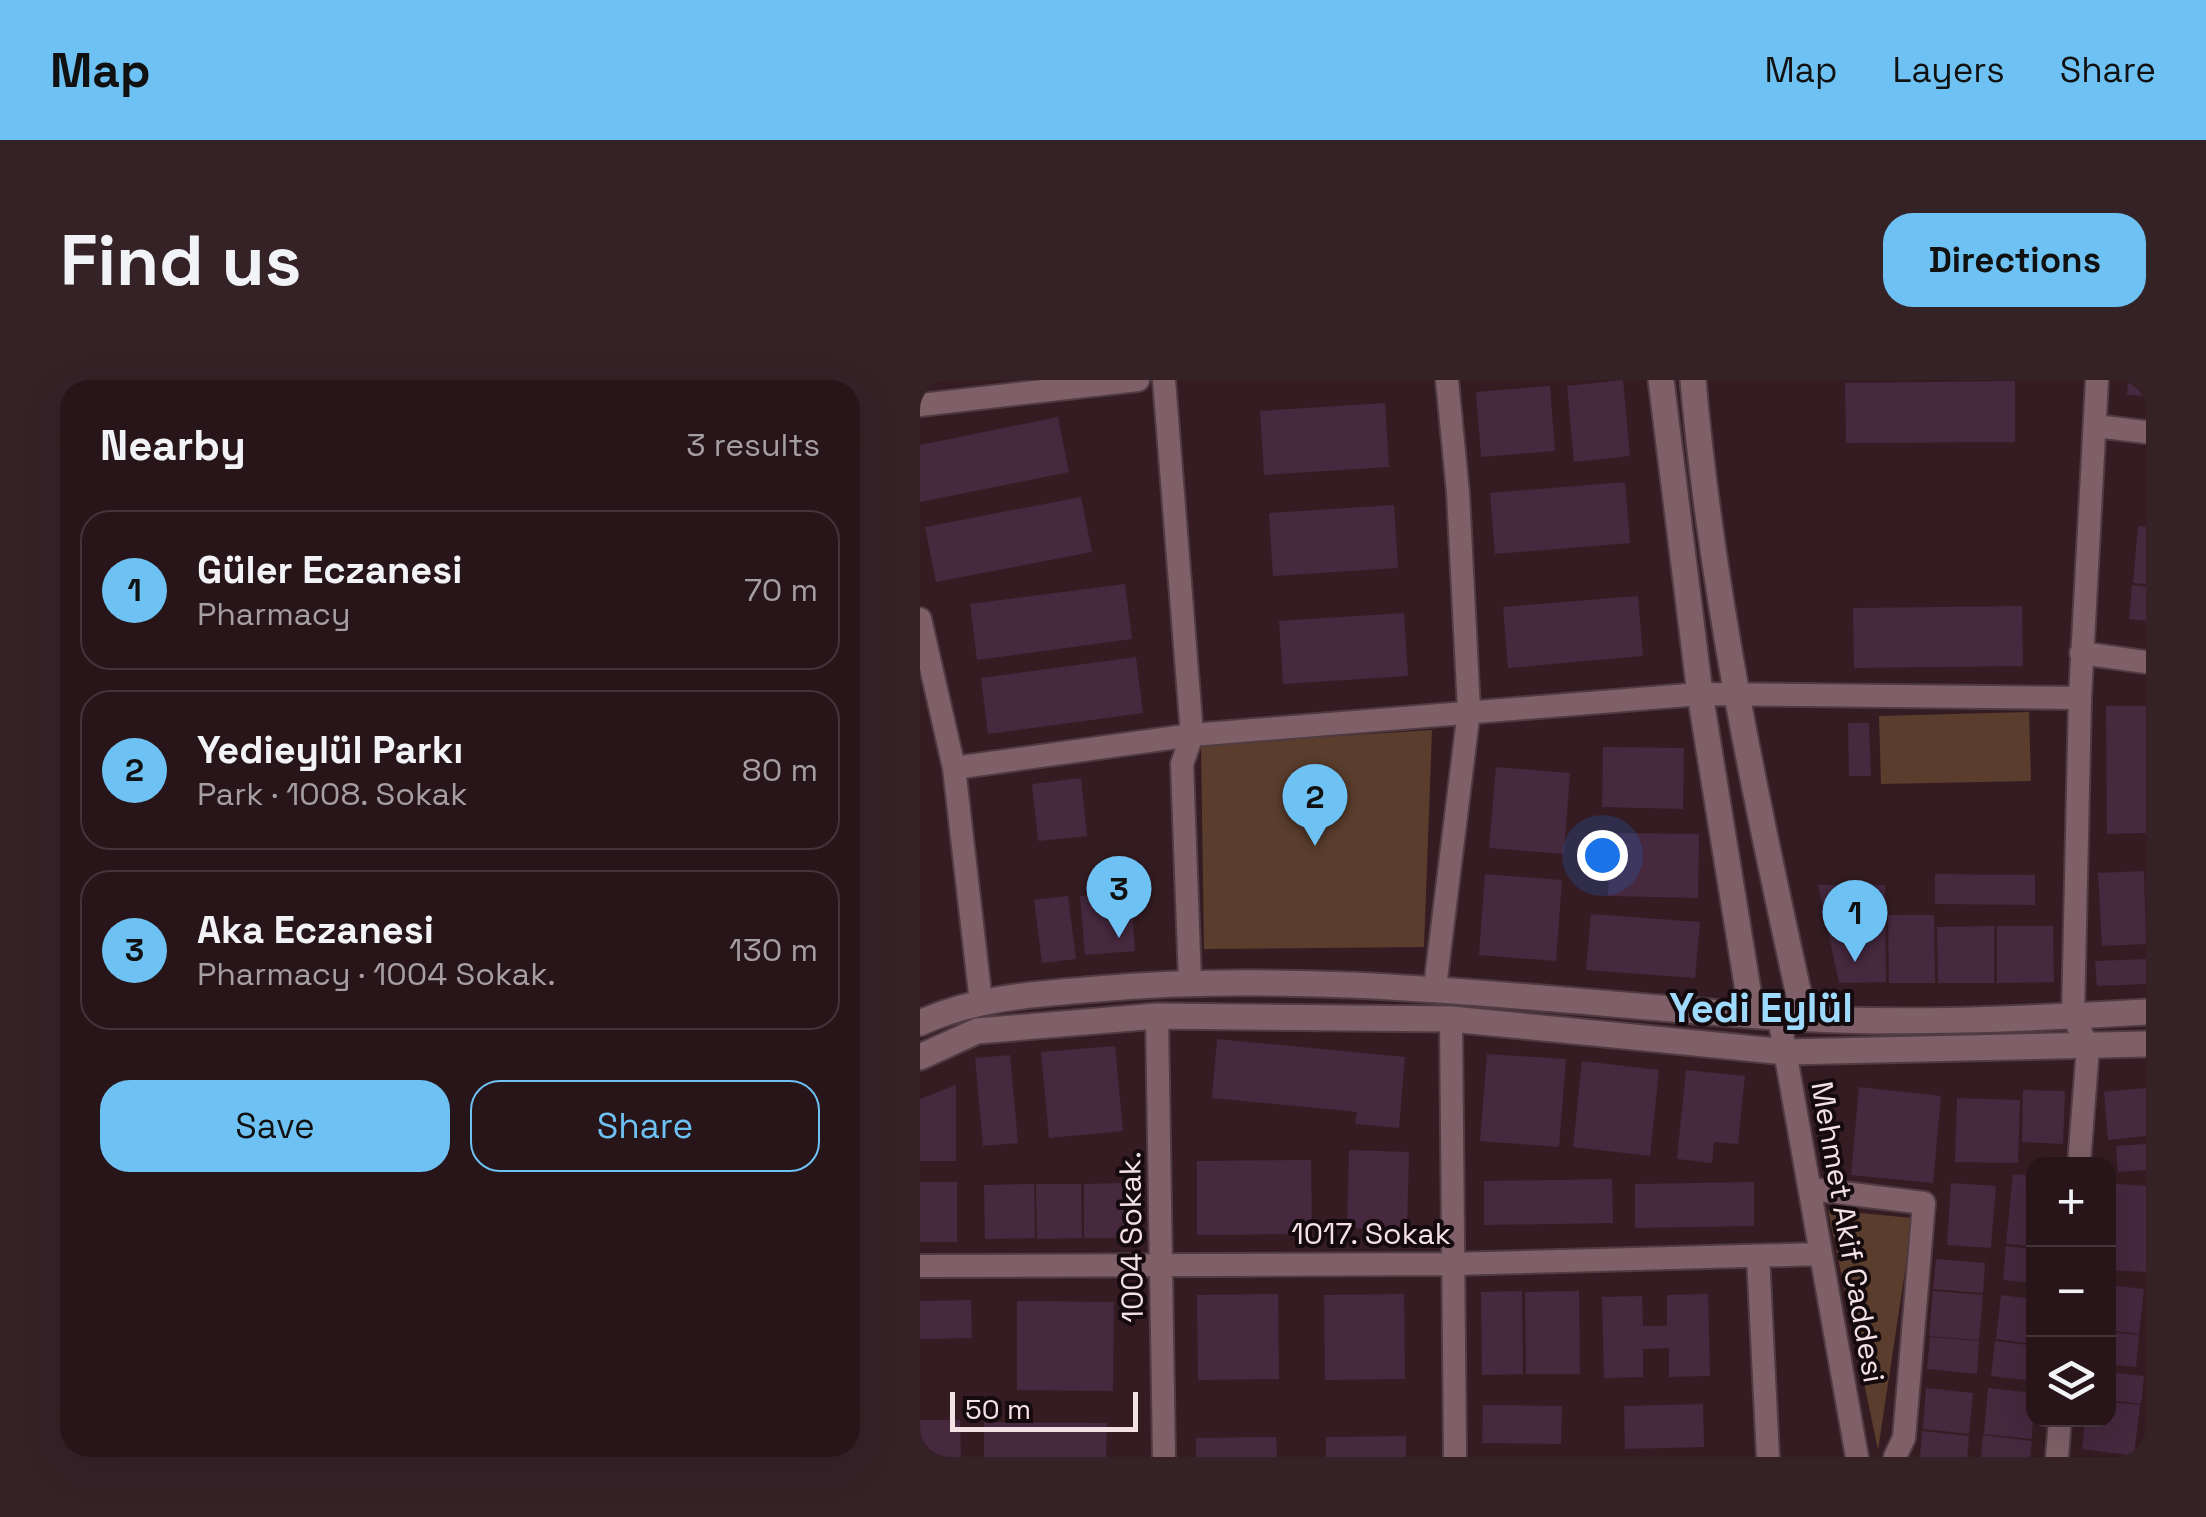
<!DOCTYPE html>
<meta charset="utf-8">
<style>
:root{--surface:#28151a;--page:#342227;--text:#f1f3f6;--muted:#a59fa2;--line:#443439;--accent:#6dc2f3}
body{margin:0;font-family:"Space Grotesk",sans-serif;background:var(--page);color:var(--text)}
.controls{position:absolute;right:30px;bottom:30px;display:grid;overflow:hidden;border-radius:20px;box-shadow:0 10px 40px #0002}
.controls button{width:90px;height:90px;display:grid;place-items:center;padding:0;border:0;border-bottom:2px solid var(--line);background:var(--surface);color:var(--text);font:50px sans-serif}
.scale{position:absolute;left:30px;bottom:25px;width:188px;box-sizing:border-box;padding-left:10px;border:5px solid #f3e1e6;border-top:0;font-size:28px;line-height:35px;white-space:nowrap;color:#f3e1e6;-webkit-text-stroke:8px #150a0d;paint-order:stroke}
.you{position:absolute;left:682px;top:475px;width:35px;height:35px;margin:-25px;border:8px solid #fff;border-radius:50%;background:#1a73e8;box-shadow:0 0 0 15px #1a73e833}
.badge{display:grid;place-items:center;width:65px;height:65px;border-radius:50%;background:var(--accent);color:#111;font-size:32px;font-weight:700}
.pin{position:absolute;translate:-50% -82px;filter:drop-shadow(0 2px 5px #0008)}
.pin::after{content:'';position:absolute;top:52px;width:35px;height:30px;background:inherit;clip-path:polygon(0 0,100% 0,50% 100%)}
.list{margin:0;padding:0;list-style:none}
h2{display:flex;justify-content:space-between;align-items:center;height:130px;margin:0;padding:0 40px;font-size:42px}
h2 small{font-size:32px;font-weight:400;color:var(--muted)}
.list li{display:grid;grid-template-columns:65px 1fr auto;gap:30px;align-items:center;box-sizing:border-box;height:160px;margin:0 20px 20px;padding:0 20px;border:2px solid var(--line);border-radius:30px}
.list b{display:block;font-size:38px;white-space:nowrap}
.list p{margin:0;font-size:32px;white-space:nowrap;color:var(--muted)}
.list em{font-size:32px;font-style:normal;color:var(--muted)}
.actions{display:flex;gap:20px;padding:30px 40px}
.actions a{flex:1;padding:22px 0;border:2px solid var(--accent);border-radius:30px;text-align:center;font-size:35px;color:var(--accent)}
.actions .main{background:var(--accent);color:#111}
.icon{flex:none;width:55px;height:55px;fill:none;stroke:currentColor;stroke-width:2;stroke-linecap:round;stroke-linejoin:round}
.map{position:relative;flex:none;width:1226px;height:1077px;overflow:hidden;border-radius:30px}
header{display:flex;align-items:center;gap:60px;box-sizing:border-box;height:140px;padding:0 50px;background:var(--accent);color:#111}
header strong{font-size:48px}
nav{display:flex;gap:55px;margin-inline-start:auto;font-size:35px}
.intro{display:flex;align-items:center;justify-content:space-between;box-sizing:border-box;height:240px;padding:0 60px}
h1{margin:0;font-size:70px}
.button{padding:25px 45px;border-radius:30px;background:var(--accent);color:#111;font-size:35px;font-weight:700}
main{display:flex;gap:60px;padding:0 60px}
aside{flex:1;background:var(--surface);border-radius:30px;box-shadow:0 10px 40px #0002}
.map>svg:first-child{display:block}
.green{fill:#5a3d2c}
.building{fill:#46283f}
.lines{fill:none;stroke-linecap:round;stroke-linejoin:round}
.minor-casing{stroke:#4f3b41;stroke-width:26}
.tertiary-casing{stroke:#4f3b41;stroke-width:29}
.secondary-casing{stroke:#4f3b41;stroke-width:29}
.minor{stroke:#7f6069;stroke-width:22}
.tertiary{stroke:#7f6069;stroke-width:25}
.secondary{stroke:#7f6069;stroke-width:25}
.labels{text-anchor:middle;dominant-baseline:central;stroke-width:8;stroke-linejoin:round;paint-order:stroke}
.street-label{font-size:30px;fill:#f3e1e6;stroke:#150a0d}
.district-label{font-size:40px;font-weight:bold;fill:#9ddafe;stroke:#150a0d}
</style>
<header>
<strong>Map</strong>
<nav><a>Map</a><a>Layers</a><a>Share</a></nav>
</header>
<div class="intro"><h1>Find us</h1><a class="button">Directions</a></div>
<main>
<aside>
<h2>Nearby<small>3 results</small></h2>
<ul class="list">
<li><span class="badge">1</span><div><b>Güler Eczanesi</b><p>Pharmacy</p></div><em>70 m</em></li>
<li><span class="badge">2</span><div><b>Yedieylül Parkı</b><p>Park · 1008. Sokak</p></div><em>80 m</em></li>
<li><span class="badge">3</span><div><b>Aka Eczanesi</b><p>Pharmacy · 1004 Sokak.</p></div><em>130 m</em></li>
</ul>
<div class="actions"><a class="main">Save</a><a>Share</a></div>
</aside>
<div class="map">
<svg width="1226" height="1077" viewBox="0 0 1226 1077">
<rect width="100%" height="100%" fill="#351c23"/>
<!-- green -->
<path class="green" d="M1109,332L1111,401L961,404L959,336Z
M512,350L504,567L284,569L281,365Z
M908,830L993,838L958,1070Z"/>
<!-- building -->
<path class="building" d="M703,0L710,76L654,82L647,6Z
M1208,0H1226V16L1207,15Z
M1095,1V62L926,63L925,3Z
M630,6L635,71L561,77L556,12Z
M465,23L469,87L344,95L340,31Z
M138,37L149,92L0,122V65Z
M705,102L710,163L575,174L570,113Z
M161,117L172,172L16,202L5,147Z
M474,125L478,188L353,196L349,133Z
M1218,146L1226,147V204L1213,203Z
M205,204L212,259L57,280L50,224Z
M1212,205L1226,207V241L1209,239Z
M718,216L723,276L588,288L583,227Z
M1102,226L1103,286L934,288L933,228Z
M484,233L488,296L363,304L359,241Z
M216,277L223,333L68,354L61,298Z
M1186,326H1226V453L1187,454Z
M928,343H949L951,396H929Z
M683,367L764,368L763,429L682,427Z
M576,387L650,393L644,474L569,468Z
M161,398L167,456L118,461L112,404Z
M689,453L779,454L778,518L688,516Z
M1224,491L1226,564L1182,566L1178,493Z
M565,494L642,500L636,581L559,575Z
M1015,494L1115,495V525L1015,524Z
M898,505H965L966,602L919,603Z
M211,513L215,571L165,575L160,516Z
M148,516L156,579L122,583L114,520Z
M671,534L780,542L775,598L666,590Z
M968,535H1014L1015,603H969Z
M1074,546V603H1018L1017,547Z
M1077,546H1133L1134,602L1077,603Z
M1226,579V604L1177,606L1175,581Z
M297,659L485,677L479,748L435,744L437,732L292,718Z
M195,666L203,751L129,758L121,672Z
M567,674L646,679L639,767L560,761Z
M90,675L98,763L63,766L55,678Z
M662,681L739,690L730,776L653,767Z
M766,690L825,696L818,764L794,762L792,783L757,779Z
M36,705V781H0V719Z
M939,707L1021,716L1013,803L931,795Z
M1226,708V756L1188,760L1184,712Z
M1103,710L1145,711L1143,764L1102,762Z
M1037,718L1100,720L1098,783L1035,782Z
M1226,764V790L1198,792L1196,766Z
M429,770L489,772L487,850L427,848Z
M391,780L392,854L277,855V781Z
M1093,794L1114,796V866L1086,864Z
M692,799L693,843L564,845V801Z
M0,802H37V862H0Z
M834,802V846L715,848V804Z
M204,803L205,858H164V804Z
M1031,803L1076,806L1071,868L1027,865Z
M1188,803L1226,806V892L1188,890Z
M114,804L115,858L65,859L64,805Z
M116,804H161L162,858L117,859Z
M1086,866L1114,869V903L1083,900Z
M1016,879L1065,883L1063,913L1013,909Z
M1188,905L1224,909L1219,954L1188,950Z
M602,911L603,994L562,995L561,912Z
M659,911L660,994H606L605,912Z
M1013,911L1063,915L1059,960L1009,956Z
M358,914L359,999L278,1000L277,915Z
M484,914L485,999L405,1000L404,915Z
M788,914L790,996L749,997V968L723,969V997L684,998L682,917L722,916L723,946H747V915Z
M1081,915L1114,919V964L1076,959Z
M51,920L52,958L0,959V921Z
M97,921L194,922L193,1011L97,1010Z
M1188,952L1219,955L1216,987L1188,984Z
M1010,957L1059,961L1057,994L1007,989Z
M1075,961L1114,966L1113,1001L1071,996Z
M1188,992L1224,996L1221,1024L1188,1020Z
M1006,1008L1053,1013L1049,1054L1003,1049Z
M1068,1008L1114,1013L1112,1059L1064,1054Z
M1188,1022L1220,1025L1214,1076L1162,1069L1165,1040H1188Z
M783,1024L784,1067L705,1069L704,1026Z
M563,1025L642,1026L641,1064L562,1063Z
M0,1040H40L41,1077H0Z
M64,1042L187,1043L186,1077H64Z
M1002,1051L1049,1056L1047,1077H1000Z
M1063,1055L1112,1061L1110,1077H1061Z
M486,1056V1077H406V1057Z
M356,1057L357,1077H276V1058Z"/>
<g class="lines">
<defs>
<path id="minor" d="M244,0L272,355L262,384L270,602
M0,25L218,0
M1176,46L1226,52
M0,239L34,388L61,622
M1161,273L1226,282
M34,388L272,355L780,314L1160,318
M515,607L549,330L538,113L527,0
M237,636L244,1077
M859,637L937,1077
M531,639L535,1077
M1159,784L1168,667L1153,636L1160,318L1177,0
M891,809L1004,823L984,1058L975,1077
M838,876L848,1077
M0,886L531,884L901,874
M1137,1077L1140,1040"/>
<path id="tertiary" d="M741,0L780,314L832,635
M773,0C792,216 837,426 884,638"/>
<path id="secondary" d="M0,643C56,617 117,614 177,609C404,589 630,622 856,637C978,645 1104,639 1226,632
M0,677L57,651L237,636L531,639L866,672L1226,664"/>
</defs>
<!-- minor casing -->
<use href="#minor" class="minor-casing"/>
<!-- tertiary casing -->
<use href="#tertiary" class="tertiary-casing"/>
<!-- secondary casing -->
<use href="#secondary" class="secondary-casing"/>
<!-- minor -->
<use href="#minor" class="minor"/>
<!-- tertiary -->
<use href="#tertiary" class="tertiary"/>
<!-- secondary -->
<use href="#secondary" class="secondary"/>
</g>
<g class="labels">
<!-- street labels -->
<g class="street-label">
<text transform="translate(928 852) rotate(80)">Mehmet Akif Caddesi</text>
<text x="451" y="853">1017. Sokak</text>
<text transform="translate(211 857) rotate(-91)">1004 Sokak.</text>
</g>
<!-- district labels -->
<g class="district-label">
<text x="841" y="628">Yedi Eylül</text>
</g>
</g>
</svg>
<div class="controls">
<button>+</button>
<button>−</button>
<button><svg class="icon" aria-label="layers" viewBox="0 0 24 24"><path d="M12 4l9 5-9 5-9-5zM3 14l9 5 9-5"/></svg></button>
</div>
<div class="scale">50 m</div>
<div class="you"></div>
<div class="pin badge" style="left:935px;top:582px">1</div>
<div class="pin badge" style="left:395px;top:466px">2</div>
<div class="pin badge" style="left:199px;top:558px">3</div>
</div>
</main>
